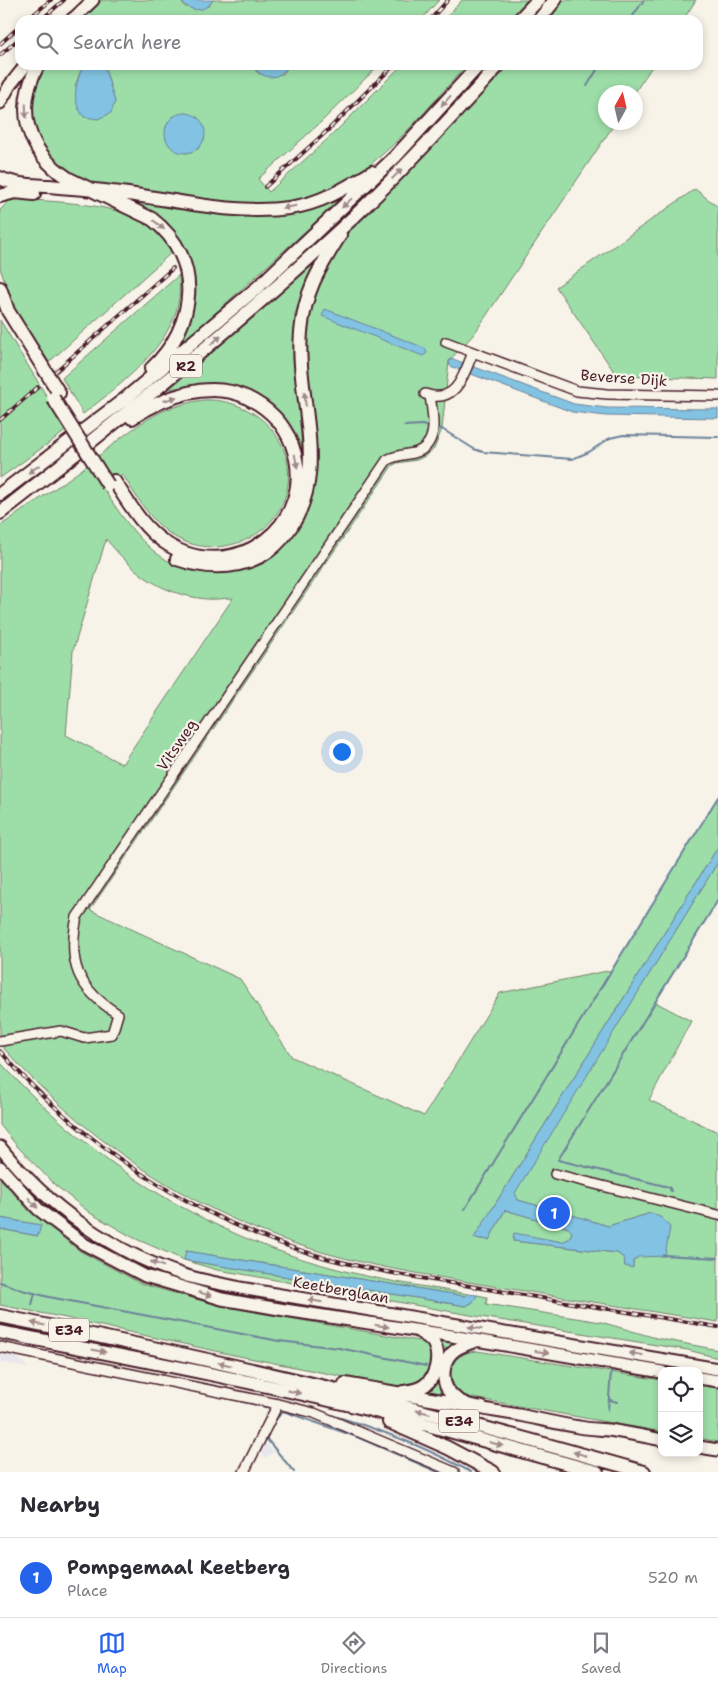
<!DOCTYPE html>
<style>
:root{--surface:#fff;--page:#f7f7f7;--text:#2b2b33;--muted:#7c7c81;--line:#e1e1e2;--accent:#2563eb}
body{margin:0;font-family:"Shantell Sans",sans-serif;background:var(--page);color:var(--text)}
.controls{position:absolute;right:15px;bottom:15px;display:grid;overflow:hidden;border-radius:10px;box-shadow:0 2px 8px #0003}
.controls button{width:45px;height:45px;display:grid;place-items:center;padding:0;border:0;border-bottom:1px solid var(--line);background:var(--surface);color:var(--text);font:25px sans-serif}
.compass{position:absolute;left:598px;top:85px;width:45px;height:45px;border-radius:50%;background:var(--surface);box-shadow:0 2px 8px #0003;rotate:8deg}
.you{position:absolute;left:341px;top:751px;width:18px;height:18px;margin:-12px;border:4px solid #fff;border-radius:50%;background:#1a73e8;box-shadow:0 0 0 8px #1a73e833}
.badge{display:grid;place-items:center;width:32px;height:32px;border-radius:50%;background:var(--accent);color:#fff;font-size:16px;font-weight:700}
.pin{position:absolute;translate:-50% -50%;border:2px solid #fff;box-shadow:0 1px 5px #0006}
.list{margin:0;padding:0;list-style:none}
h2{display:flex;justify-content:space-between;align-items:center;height:65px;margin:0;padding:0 20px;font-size:21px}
h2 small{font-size:16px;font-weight:400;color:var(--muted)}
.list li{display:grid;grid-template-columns:32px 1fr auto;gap:15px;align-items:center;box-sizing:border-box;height:80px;padding:0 20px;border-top:1px solid var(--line)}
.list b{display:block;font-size:19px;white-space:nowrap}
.list p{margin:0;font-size:16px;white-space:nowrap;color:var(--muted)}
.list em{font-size:16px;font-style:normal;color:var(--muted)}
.icon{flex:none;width:28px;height:28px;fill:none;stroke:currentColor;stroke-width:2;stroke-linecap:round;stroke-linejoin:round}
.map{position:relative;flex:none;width:718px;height:1472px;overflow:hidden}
.search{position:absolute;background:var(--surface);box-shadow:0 2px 8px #0003;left:15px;right:15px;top:15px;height:55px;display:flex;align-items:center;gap:12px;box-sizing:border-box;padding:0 18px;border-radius:15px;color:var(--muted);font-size:19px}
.sheet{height:145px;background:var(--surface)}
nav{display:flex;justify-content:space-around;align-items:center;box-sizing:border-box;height:70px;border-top:1px solid var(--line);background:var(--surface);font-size:14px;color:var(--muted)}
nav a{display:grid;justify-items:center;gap:2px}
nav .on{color:var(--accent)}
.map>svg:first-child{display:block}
.built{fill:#e9e6ee}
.green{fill:#9ddea8;stroke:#747e6a;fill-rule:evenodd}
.water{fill:#82c3e3;stroke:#6c8199}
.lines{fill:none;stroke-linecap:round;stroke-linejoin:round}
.stream{stroke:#6c8199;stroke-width:2}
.minor-casing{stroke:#4a1f2b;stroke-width:12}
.major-casing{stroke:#4a1f2b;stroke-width:15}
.highway-casing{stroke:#4a1f2b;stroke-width:16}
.minor{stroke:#f7f3e8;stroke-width:9}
.major{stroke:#f7f3e8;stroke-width:11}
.highway{stroke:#f7f3e8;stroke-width:12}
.rail-casing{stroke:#4a1f2b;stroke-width:4}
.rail{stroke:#f7f3e8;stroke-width:2;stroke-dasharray:5.5;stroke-linecap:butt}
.highway-bridge-casing{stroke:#4a1f2b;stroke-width:16;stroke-linecap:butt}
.highway-bridge{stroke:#f7f3e8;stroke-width:12}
.oneway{fill:#a0898a}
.labels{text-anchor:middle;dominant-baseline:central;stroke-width:4.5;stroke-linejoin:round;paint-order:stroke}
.shield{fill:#f7f3e8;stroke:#7e5f64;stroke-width:1}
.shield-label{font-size:14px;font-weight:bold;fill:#4a1f2b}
.street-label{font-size:15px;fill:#4a1f2b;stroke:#f7f3e8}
</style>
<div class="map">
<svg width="718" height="1472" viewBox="0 0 718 1472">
<rect width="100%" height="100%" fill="#f7f3e8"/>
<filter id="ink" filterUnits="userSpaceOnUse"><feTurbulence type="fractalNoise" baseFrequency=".02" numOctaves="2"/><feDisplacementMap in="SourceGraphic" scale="10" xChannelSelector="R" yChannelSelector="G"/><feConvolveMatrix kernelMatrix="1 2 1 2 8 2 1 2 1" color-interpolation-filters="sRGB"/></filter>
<g filter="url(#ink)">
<!-- built -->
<path class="built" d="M0,1349L12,1352L28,1368L0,1362Z
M265,1442L274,1452L266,1458L259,1451Z"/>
<!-- green -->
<path class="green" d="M102,0H180L185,7L209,6L213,0H439L421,20H81Z
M462,0H527L508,20H444Z
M563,0H696L683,20H547Z
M46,65H83L75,86L115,102L104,65H251L259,74H283L289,65H379L320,123L258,179L269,192L331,136L402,65H467C423,112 382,169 320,194C273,212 222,201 174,194C157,192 139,189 122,187C113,186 103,186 95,184C90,182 84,178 78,176C31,153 21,109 46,65ZM173,116L205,138L198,149L186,153L166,140V127Z
M508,65H653L635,92H606V122L615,123L474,334L449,361L442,429L434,449L425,456L417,460L397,463L392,466L90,910L240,979L292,1057L424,1116L500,993L612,970L718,797V847L474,1238L489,1240L505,1210L563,1226L568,1228L572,1232L569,1239L562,1242L514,1234L513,1241L617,1253L624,1258L625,1266L633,1267V1261L638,1257L651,1213L608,1226L518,1200L514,1193L718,862V900L655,1002L691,1021L649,1100L718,1132V1322C641,1310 564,1297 486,1285C422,1274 358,1265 296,1244C181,1205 80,1135 0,1044V526C27,507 55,489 81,470C107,450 141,418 171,408C184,404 199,399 212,400C261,403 301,447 285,497C269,544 210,561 170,534C149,519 136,496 123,475L101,489L103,488C131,531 162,577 220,572C231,571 243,570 254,566L300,522L309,501L314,480L305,356L306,333L312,294L344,237L366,212L430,150ZM106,539C134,573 160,594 206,599C215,600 224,598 233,598L122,764L66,735L73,651Z
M695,189L718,207V379L617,376L556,287Z
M344,196L177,348L193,308L194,276L183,246L166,224L131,200L298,212Z
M22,199C62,203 124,202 155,231C161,237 167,245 172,252L49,362L13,306L0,268V210L9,201Z
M314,264L295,314L293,358L305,457L295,432L271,404L234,385L203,384L169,389Z
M179,275C179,282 180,290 179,298C173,346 119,386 83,414L62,378Z
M0,320L49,400L48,402L67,430L0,478Z
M0,1062C89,1160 202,1233 330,1267C375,1280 422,1286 468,1294L465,1296L186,1251L185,1260L466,1306L473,1302L477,1295L487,1297L486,1304L601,1322L656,1338L718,1350V1358L688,1350L481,1317L242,1274L217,1270L184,1260L134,1238L90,1213L55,1185L17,1146L0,1125Z
M0,1178L29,1211L80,1251L142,1284L221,1306L425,1342L434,1356L424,1382L400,1388L229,1354L61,1317L0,1305V1229L38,1236L40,1225L0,1218Z
M439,1340L462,1343L451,1349L447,1397L420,1391L428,1387Z
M477,1351L662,1380V1432L468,1397C440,1384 448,1352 477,1351Z
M699,1383L718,1385V1442L699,1438Z"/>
<!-- water -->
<path class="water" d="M180,0H213C204,14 189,12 180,0Z
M83,65H104L115,102L111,113L98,119L84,117C70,100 76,84 83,65Z
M251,65H289C277,82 264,80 251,65Z
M165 133a20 20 0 1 1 40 0a20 20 0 1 1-40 0Z
M325,309L425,348L427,353L423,356L322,316Z
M453,359L574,404L607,408L718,409V418L606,416L572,412L450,366L449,361Z
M718,847V862L515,1193L518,1200L546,1208L543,1221L505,1210L489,1240L474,1238Z
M566,1213L608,1226L651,1213L662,1218L670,1227L665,1256L638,1257L633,1261V1268L625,1266L624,1258L617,1253L513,1241L514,1233L562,1242L569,1239L572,1232L568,1228L563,1226Z
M0,1218L41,1225L38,1236L0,1229Z
M186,1251L465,1296L468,1294L477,1295L473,1302L466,1306L184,1260Z"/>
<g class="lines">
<!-- stream -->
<path class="stream" d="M630,20L644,0
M587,86L600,65
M404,426L422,425L429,427
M436,428L442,429L474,449L483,452L572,459L589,452L610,438L623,435L718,437
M671,1191L669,1187L558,1160L718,900
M465,1209L718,797
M663,1255L718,1258
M0,1282L22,1290L49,1297L279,1341L339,1348L426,1366
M32,1305L35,1293
M226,1398L270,1408
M610,1400L617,1402
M608,1410L611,1372
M327,1414C378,1428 425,1447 471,1472
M273,1423L283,1411L357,1437L438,1472
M265,1437L294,1472"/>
<defs>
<path id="minor" d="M446,342L577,391L607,394L718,396
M425,394C456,405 464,375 473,352
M0,1041L61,1031L84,1038L112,1034L118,1014C78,989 67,964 77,917L387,460C396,455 404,455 414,453C440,446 433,416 430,396
M555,1174L718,1215
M0,1347L278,1404L314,1413L454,1472
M244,1472L278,1404"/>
<path id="major" d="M72,20L93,0
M0,103L10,85L26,65
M0,1147C48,1207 113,1253 187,1276C204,1281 222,1284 240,1288L718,1369
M0,1167L38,1209L84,1244L145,1276L222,1299L285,1310L440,1334L662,1372
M476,1341C462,1346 448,1350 445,1366C442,1379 445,1391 457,1399C474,1410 499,1411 519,1415C539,1419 559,1424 579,1427C589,1429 599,1429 609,1430C627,1433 644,1436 662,1440
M699,1378L718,1381
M699,1447L718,1450"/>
<path id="highway" d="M73,20V19
M519,20L538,0
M539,20L555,0
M38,65C14,110 27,152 69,179L152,219C204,259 197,326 151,369
M0,178C15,185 32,185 48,186C70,188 91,189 112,192C170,198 231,216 289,208C320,204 346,188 372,172
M0,196L15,192L34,194
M0,288L8,311L59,393
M114,481C129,503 142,527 164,542C232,589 321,524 292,445C284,423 267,407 246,397C208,380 164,397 132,418
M0,494L126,398L258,287L395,157L479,65
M0,513C105,431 210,348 309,258C327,241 346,225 364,207C411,162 455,113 499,65
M177,559C206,569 233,570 261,556C272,550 281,541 288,531C332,471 295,398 301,332C305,290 319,269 340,235
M0,1316C123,1341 245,1367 366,1397C459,1420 552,1446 644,1472
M0,1332C121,1356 243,1379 363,1408C442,1428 519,1451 597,1472
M345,1384L482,1408
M403,1392C410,1391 419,1390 425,1385C437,1376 441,1355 433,1342C430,1338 425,1335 420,1332
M389,1422L448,1448L493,1472"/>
</defs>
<!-- minor casing -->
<use href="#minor" class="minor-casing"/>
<!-- major casing -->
<use href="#major" class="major-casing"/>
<!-- highway casing -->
<use href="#highway" class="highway-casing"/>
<!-- minor -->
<use href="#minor" class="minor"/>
<!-- major -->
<use href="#major" class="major"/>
<!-- highway -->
<use href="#highway" class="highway"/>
<defs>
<path id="rail" d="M27,20L51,0
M41,20L64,0
M430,20L448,0
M0,44L20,26
M0,55L20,38
M265,187L327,131L394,65
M55,372L173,268
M0,420L38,387
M0,1051C82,1145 192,1217 312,1254C369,1271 428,1279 487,1289C564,1302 641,1314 718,1327"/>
</defs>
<!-- rail casing -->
<use href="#rail" class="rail-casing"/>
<!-- rail -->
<use href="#rail" class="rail"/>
<defs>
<path id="highway-bridge" d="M53,398L108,485"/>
</defs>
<!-- highway-bridge casing -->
<use href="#highway-bridge" class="highway-bridge-casing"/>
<!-- highway-bridge -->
<use href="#highway-bridge" class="highway-bridge"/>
</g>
<!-- one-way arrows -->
<defs><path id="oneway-solid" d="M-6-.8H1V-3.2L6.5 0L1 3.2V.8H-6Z" transform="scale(1.25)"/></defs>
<g class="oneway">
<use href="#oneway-solid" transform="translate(446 101) rotate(132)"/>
<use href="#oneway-solid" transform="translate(26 111) rotate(88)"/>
<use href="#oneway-solid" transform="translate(397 174) rotate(-45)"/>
<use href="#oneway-solid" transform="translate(347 203) rotate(137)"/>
<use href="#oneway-solid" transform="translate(289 207) rotate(171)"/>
<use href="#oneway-solid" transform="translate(159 225) rotate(40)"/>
<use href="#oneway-solid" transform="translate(216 340) rotate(-41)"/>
<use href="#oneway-solid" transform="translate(170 399) rotate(-18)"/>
<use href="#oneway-solid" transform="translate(305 399) rotate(-96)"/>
<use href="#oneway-solid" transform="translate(296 461) rotate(79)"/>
<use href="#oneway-solid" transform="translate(34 469) rotate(144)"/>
<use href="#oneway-solid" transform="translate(33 1203) rotate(48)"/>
<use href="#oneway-solid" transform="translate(157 1264) rotate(-159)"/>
<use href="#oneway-solid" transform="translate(205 1294) rotate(16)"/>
<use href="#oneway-solid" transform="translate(315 1301) rotate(-170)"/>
<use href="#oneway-solid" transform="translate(38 1324) rotate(-169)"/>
<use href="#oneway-solid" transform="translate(382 1326) rotate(9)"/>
<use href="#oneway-solid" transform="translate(475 1328) rotate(-171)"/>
<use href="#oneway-solid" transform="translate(99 1351) rotate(11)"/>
<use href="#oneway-solid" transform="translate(542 1352) rotate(9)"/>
<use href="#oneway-solid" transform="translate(636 1354) rotate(-171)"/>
<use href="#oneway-solid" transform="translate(225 1364) rotate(-167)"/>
<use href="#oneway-solid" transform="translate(294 1392) rotate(13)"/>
<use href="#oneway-solid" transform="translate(423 1412) rotate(-166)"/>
<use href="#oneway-solid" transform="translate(496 1444) rotate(15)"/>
<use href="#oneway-solid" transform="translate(580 1454) rotate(-164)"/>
</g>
</g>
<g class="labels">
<!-- shield labels -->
<g class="shield">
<rect x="170" y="354.5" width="32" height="23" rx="4"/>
<rect x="49" y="1318.5" width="40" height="23" rx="4"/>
<rect x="439" y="1409.5" width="40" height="23" rx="4"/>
</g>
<g class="shield-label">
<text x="186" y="366">R2</text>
<text x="69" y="1330">E34</text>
<text x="459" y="1421">E34</text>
</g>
<!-- street labels -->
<g class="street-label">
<text transform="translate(624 378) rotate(4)">Beverse Dijk</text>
<text transform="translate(177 745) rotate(-56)">Vitsweg</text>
<text transform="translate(341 1290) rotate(10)">Keetberglaan</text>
</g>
</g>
</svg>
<div class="controls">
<button><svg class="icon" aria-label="locate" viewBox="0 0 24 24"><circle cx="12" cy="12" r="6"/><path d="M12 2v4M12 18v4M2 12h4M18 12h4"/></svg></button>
<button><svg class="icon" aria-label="layers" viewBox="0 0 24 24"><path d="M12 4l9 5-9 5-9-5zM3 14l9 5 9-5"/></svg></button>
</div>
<svg class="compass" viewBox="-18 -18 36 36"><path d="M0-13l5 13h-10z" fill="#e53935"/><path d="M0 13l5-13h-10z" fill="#7c7c81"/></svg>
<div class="you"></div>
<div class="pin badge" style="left:554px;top:1213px">1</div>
<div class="search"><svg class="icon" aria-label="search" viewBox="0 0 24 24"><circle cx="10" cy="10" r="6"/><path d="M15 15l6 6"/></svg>Search here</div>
</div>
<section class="sheet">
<h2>Nearby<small></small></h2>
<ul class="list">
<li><span class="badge">1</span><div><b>Pompgemaal Keetberg</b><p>Place</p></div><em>520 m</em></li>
</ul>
</section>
<nav>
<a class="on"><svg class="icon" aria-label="map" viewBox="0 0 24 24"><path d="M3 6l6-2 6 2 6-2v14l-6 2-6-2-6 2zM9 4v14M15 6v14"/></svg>Map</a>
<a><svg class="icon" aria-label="directions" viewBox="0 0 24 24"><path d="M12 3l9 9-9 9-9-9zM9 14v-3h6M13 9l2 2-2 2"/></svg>Directions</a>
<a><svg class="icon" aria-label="saved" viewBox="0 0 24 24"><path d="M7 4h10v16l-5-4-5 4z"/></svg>Saved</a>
</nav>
